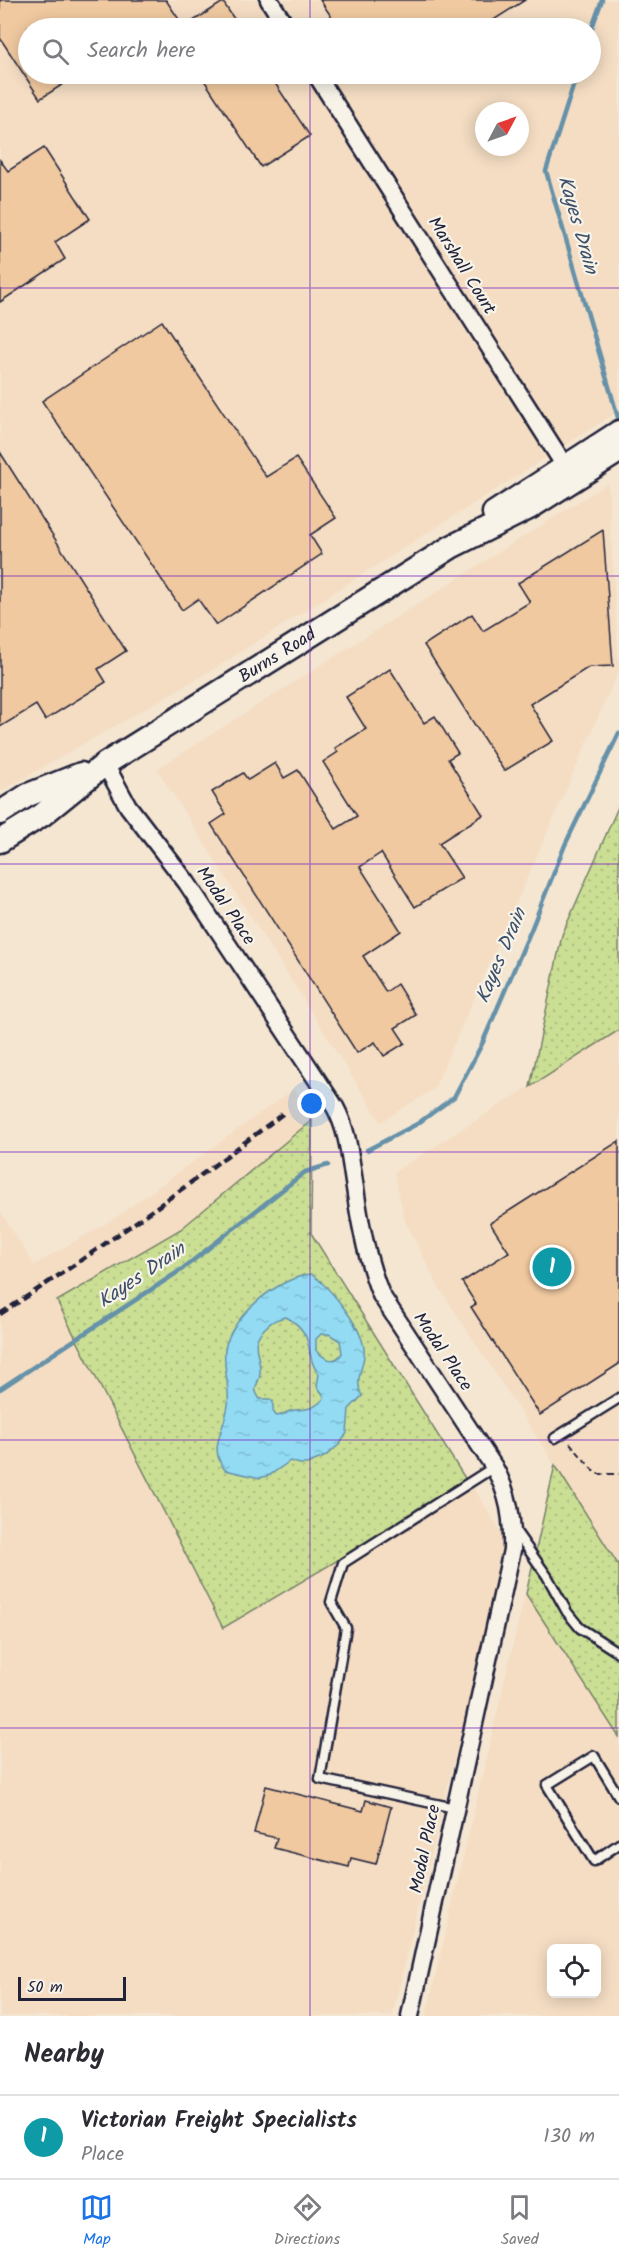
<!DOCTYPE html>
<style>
:root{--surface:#fff;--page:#f2f2f3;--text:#2b2b33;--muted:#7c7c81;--line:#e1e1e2;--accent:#1a73e8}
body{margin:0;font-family:Kalam,sans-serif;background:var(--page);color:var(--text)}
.controls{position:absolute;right:18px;bottom:18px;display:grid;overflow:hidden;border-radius:9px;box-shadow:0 3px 15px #0003}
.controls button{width:54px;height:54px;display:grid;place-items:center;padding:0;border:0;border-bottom:2px solid var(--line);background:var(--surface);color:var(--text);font:30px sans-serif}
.compass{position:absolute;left:475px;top:102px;width:54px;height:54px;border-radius:50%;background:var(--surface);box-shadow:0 3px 15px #0003;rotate:49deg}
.scale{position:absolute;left:18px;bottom:15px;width:108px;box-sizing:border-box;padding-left:6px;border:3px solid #22223b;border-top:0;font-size:16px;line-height:21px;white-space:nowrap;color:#22223b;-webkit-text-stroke:4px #f7f3e8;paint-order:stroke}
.you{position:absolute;left:312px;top:1104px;width:21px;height:21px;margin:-15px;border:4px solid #fff;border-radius:50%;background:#1a73e8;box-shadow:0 0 0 9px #1a73e833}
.badge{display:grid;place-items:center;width:39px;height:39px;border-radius:50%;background:var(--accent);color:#fff;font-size:20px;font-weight:700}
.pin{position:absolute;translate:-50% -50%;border:3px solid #fff;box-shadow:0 2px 6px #0006}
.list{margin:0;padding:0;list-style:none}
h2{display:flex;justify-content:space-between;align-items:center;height:78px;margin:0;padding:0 24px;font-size:26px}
h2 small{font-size:20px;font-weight:400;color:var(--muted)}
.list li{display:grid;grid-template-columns:39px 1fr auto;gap:18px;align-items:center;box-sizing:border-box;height:84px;padding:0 24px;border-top:2px solid var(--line)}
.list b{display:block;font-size:22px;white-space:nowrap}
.list p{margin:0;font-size:20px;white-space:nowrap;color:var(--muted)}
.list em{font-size:20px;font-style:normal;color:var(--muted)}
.icon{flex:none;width:33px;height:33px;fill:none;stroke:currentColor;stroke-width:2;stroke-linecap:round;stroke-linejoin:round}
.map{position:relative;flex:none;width:619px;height:2016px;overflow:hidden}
.search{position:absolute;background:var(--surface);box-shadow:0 3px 15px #0003;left:18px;right:18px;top:18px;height:66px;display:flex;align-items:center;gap:15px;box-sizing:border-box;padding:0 21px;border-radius:33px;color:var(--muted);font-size:22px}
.sheet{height:162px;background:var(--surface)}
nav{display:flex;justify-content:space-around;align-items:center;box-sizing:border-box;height:84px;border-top:2px solid var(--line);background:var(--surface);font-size:16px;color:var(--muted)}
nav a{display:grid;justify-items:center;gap:3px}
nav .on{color:var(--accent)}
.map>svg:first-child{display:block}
.built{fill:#f4ddc3;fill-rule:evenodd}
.grass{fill:url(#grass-dots);stroke:#768068;stroke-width:1.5}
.water{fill:url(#water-ripples);stroke:#6591a9;stroke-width:1.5;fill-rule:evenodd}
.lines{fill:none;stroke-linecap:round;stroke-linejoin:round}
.stream{stroke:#6591a9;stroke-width:4.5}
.building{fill:#f0c9a0;stroke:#22223b;stroke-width:1.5}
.lane-casing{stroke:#22223b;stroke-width:13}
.street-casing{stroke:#22223b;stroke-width:21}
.secondary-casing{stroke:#22223b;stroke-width:27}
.path{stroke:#22223b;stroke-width:2;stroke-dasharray:6 4.5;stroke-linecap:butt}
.lane{stroke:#f7f3e8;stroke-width:8}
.street{stroke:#f7f3e8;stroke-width:16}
.secondary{stroke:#f7f3e8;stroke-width:22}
.rail{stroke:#22223b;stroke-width:4.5;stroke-dasharray:9 4.5;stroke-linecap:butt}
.grid{fill:none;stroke:#7b2cbf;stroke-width:1.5;stroke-opacity:0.55}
.labels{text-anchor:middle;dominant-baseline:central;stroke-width:4.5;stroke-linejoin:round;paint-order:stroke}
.street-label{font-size:18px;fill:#22223b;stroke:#f7f3e8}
.water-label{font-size:20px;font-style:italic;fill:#3e5069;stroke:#f7f3e8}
</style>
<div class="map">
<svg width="619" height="2016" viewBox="0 0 619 2016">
<defs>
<pattern id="grass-dots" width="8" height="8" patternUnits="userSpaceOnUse" patternTransform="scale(1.5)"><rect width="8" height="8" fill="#cbdf94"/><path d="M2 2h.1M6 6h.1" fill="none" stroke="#aebf80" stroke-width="1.8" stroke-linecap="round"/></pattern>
<pattern id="water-ripples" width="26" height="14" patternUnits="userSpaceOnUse" patternTransform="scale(1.5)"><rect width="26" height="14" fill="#92dbf3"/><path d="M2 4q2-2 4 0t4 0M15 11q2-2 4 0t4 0" fill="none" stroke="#7ebcd1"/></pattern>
</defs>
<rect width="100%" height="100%" fill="#f5e6d2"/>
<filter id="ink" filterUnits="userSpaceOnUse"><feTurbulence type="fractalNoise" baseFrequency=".0167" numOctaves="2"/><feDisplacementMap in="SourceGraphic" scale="12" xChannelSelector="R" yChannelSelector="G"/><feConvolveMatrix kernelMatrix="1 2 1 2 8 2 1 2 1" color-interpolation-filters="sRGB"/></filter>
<g filter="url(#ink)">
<!-- built -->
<path class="built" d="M0,0H619V411L214,669L0,792ZM28,28H590V74H28ZM484,111H520V147H484Z
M608,483L619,670L434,1089L381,1122L157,769Z
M619,1030V2016H426L555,1465L438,1286L405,1221L394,1172ZM552,1948H596V1994H552Z
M294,1089L312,1120L181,1229L57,1301L223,1628L465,1474L505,1538L498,1577L392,2016H0V1211L34,1265L115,1218Z"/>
<!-- grass -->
<path class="grass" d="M619,805V1030L530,1087L562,935Z
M312,1120L311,1233L468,1483L223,1628L57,1301L181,1229Z
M555,1465L619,1566V1737L526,1594Z"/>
<!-- water -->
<path class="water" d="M311,1274C329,1286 367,1331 364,1355C363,1369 354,1381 362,1396L349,1409L347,1433L340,1444L324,1457L307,1464H300L290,1461L270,1475L260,1478L225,1470C207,1447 225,1430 228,1405C230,1386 223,1368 225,1349C231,1316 278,1278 311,1274ZM286,1317C318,1334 303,1356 319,1374L317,1386L324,1396L323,1400C309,1412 306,1408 290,1411C284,1413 283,1416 276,1416L273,1411V1402L270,1399H260C250,1385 260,1386 260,1373C261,1354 248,1344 265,1328C272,1321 276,1319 286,1317ZM321,1334H329L340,1341L342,1353C335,1365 324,1359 316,1350V1339Z"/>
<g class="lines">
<!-- stream -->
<path class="stream" d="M590,33L602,0
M577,74L546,171L619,421
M367,1150L417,1124L454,1097L482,1044L531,930L565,845L619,733
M0,1389L181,1270L305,1172L328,1165"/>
</g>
<!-- building -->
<path class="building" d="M0,0H166L184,27L223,2L240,28H28V74H79L40,99L0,38Z
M320,0H525L481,28H339Z
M200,74H269L310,136L261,167Z
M44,148L90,219L55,242L65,259L0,302V160L8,171Z
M162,321L266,477L296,458L336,518L310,535L322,554L216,625L198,599L182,610L42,401Z
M0,452L126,651L98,669L106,682L45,720L36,705L0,727Z
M603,530L613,666L589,667L530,704L553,741L504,771L424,645L472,614L483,631L530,602L518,583Z
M390,669L424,723L435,716L458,753L448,759L483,815L439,843L462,878L415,907L381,853L360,867L401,931L363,956L386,992L397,984L416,1015L395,1028L405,1043L384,1056L375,1042L357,1053L211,824L226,814L212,792L243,773L248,780L275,763L284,778L298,770L336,829L357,816L323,762L338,752L335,748L366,729L346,697Z
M619,1141V1364L540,1415L471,1307L476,1304L462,1282L509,1252L490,1223Z
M266,1786L363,1811L366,1800L391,1807L376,1864L351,1858L349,1867L274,1848L277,1838L254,1833Z"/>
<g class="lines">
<defs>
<path id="lane" d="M555,1438L619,1398
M514,1529L547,1576L567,1612L580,1628L619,1653
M619,1797L594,1756L547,1785L594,1861L619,1844
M455,1808L320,1779L346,1628L331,1602L343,1563L494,1467"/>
<path id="street" d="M269,0L287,28
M316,74L570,474
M105,764L128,806L187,883L335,1107C349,1133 350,1160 355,1188C360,1224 367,1261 381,1295L494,1467C509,1494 513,1519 512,1550L410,2016"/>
<g id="secondary">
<path d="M494,513L619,432"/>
<path d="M0,813L28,795L81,774"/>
<path id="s1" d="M0,841L42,815L105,764L451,547L529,508L619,451"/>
</g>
</defs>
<!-- lane casing -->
<use href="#lane" class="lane-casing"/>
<!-- street casing -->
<use href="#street" class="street-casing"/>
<!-- secondary casing -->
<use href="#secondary" class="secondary-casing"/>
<!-- path -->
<path class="path" d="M570,1443L596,1474H619"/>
<!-- lane -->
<use href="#lane" class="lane"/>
<!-- street -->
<use href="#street" class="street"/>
<!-- secondary -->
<use href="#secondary" class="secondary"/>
<!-- rail -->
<path class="rail" d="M0,1314C98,1251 192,1183 285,1112"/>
</g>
</g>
<!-- grid -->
<path class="grid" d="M310,0V28M310,74V2016M0,288H619M0,576H619M0,864H619M0,1152H619M0,1440H619M0,1728H619"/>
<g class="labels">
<!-- street labels -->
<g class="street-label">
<text transform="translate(461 266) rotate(58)">Marshall Court</text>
<text stroke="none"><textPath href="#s1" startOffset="334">Burns Road</textPath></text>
<text transform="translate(225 906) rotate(56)">Modal Place</text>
<text transform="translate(442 1352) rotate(56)">Modal Place</text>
<text transform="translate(426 1849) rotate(-78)">Modal Place</text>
</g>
<!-- water labels -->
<g class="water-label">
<text transform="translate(577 225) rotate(74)">Kayes Drain</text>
<text transform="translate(502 956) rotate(-67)">Kayes Drain</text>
<text transform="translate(142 1276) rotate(-34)">Kayes Drain</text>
</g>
</g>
</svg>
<div class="controls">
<button><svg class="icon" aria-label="locate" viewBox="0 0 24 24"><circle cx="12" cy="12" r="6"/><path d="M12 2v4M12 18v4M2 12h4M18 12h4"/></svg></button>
</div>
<svg class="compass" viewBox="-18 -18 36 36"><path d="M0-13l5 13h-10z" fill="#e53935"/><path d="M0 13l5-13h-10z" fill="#7c7c81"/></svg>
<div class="scale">50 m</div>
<div class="you"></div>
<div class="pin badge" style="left:552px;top:1267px;background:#0f9aa8">1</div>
<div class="search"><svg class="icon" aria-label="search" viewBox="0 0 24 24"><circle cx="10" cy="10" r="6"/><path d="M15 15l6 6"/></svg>Search here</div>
</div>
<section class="sheet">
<h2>Nearby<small></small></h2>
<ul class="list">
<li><span class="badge" style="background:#0f9aa8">1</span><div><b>Victorian Freight Specialists</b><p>Place</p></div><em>130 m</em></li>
</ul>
</section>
<nav>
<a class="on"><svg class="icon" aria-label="map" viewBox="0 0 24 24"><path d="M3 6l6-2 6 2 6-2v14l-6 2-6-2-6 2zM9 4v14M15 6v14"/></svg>Map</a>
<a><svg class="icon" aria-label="directions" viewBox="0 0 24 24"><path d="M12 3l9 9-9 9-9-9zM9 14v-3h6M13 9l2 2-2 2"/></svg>Directions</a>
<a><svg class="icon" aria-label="saved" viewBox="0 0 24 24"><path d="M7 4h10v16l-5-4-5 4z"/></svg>Saved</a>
</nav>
